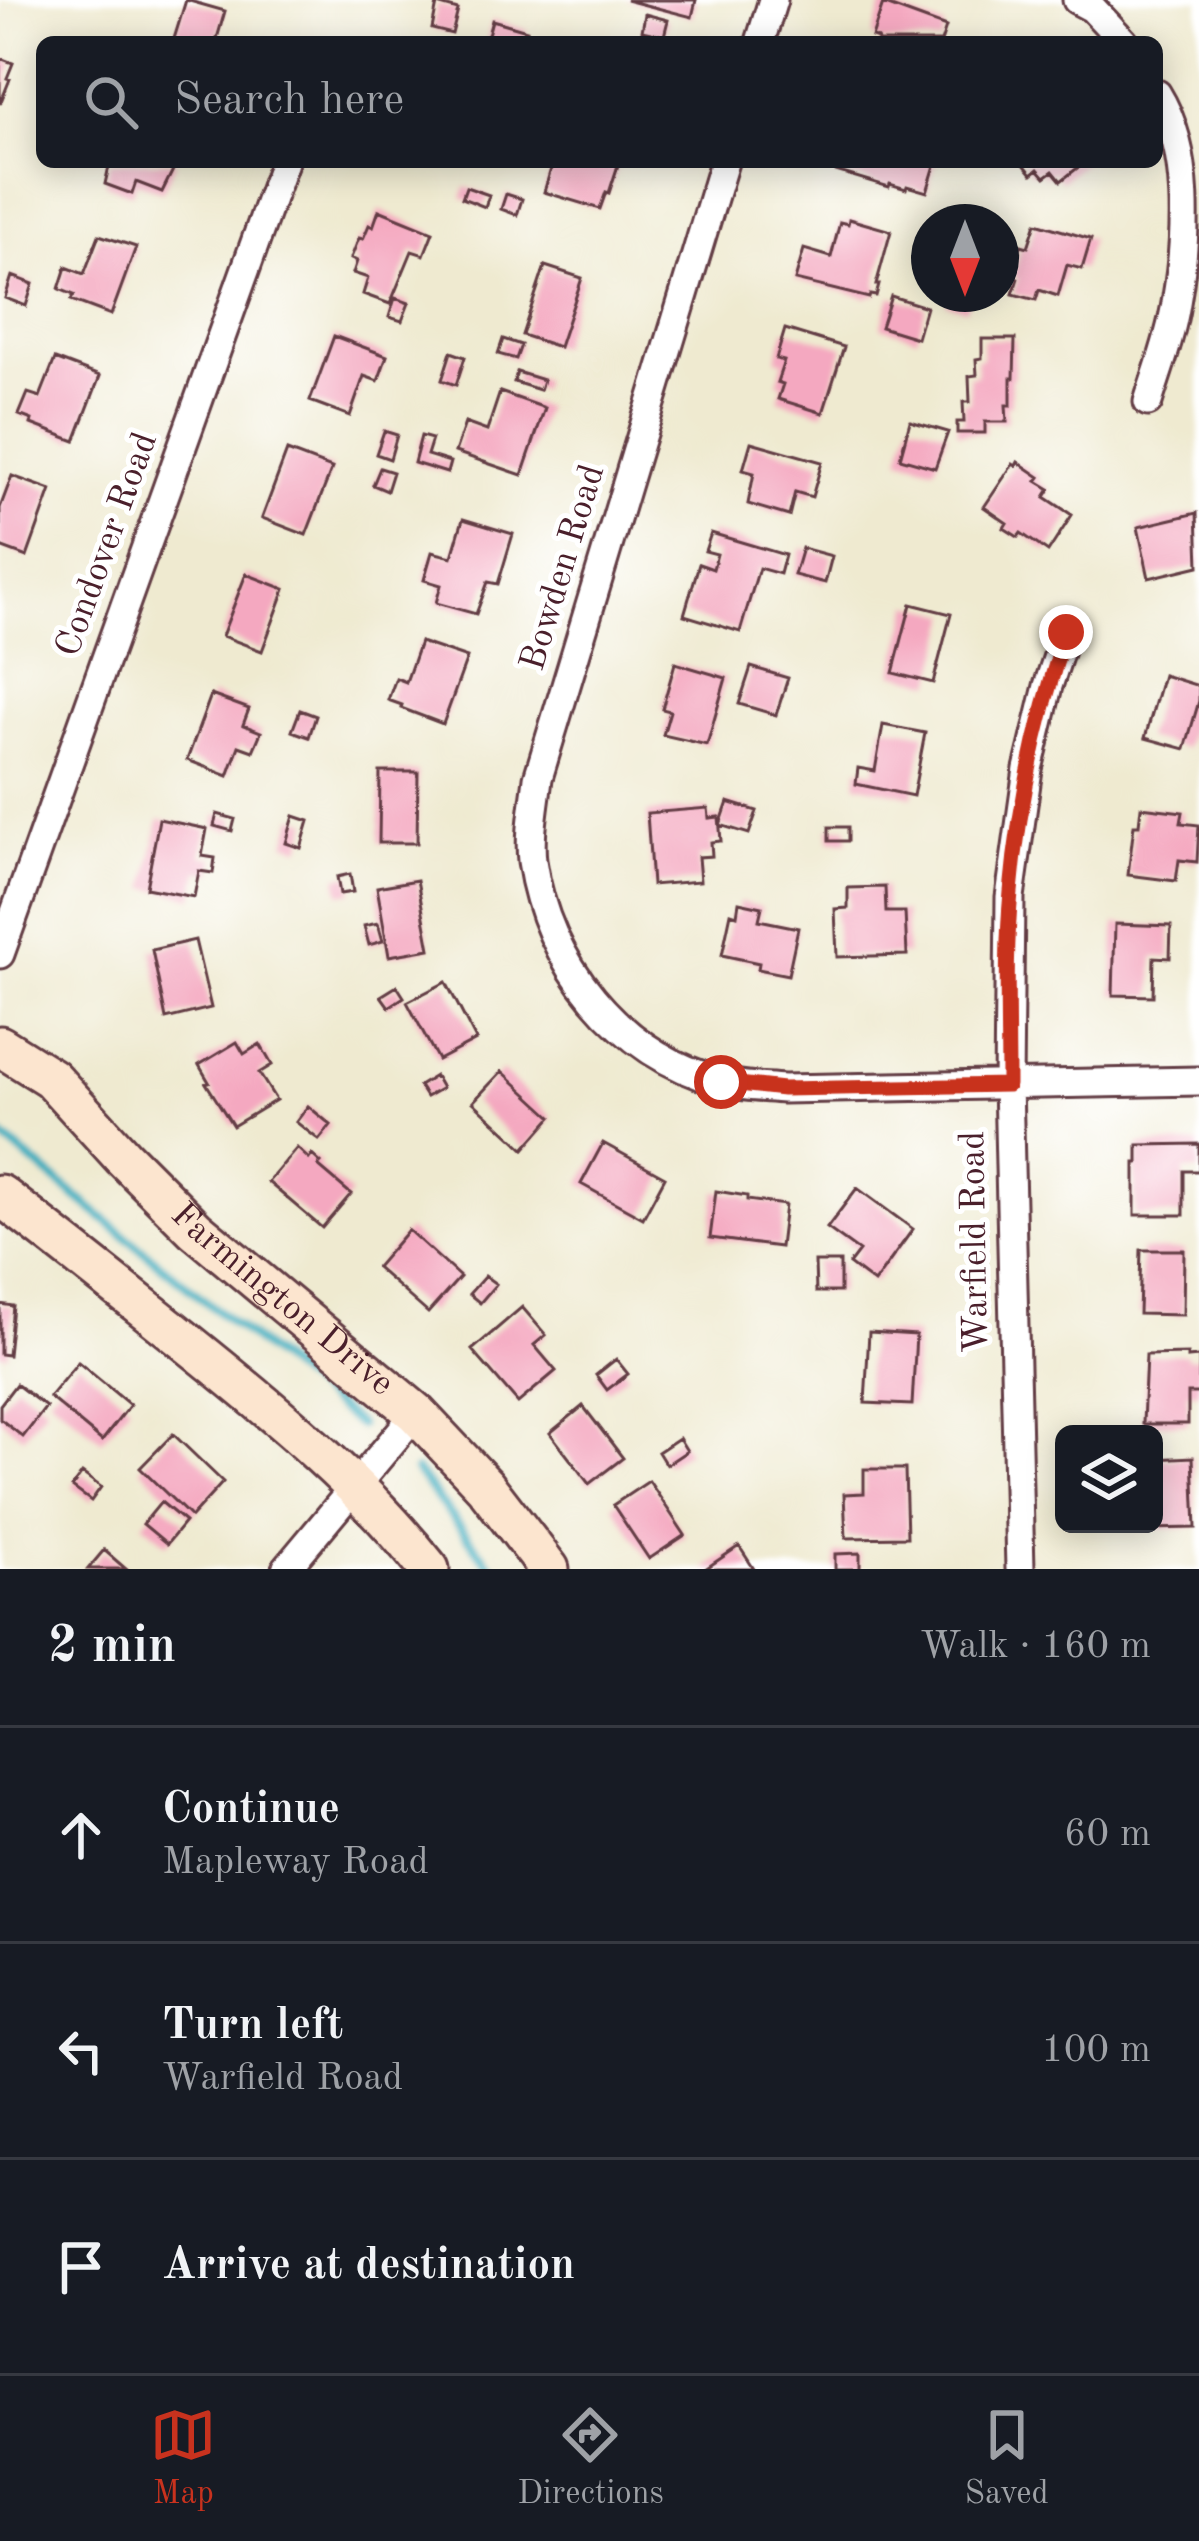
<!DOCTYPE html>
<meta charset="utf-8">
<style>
:root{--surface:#171b24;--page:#242831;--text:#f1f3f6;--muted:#9ea1a6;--line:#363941;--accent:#c8321e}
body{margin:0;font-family:"Old Standard TT",serif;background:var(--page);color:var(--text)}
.controls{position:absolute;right:36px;bottom:36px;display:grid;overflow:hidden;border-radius:18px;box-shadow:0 6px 30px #0003}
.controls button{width:108px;height:108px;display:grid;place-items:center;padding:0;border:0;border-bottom:3px solid var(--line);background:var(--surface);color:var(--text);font:60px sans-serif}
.compass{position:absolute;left:911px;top:204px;width:108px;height:108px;border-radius:50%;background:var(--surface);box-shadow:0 6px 30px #0003;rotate:180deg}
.stop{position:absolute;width:36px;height:36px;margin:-27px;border:9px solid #c8321e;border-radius:50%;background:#fff}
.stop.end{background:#c8321e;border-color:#fff;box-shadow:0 3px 12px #0008}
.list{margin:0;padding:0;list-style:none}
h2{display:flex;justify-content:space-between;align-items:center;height:156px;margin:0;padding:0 48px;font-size:51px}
h2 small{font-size:39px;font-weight:400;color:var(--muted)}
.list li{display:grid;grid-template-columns:78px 1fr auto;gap:36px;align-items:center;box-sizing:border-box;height:216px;padding:0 48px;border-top:3px solid var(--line)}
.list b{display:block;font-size:45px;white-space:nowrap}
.list p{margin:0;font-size:39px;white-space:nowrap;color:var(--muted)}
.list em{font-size:39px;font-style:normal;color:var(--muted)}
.icon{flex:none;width:66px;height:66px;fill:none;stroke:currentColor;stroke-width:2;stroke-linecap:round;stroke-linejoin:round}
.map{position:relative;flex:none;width:1199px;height:1569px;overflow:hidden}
.search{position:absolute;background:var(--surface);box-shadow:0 6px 30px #0003;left:36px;right:36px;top:36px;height:132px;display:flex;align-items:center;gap:30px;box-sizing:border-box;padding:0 42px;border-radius:18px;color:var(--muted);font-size:45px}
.sheet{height:804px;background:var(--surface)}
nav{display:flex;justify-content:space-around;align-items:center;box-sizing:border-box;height:168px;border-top:3px solid var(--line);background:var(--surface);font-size:33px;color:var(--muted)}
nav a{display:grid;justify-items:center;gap:6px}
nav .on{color:var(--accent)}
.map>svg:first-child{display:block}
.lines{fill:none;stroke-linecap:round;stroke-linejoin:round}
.stream{stroke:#40aebe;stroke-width:9}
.building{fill:#f4a8c0}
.street-casing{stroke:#633d44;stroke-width:33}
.secondary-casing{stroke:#633d44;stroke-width:45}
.street{stroke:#fff;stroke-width:27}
.secondary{stroke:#fce5cf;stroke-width:39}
.route{stroke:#c8321e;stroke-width:15}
.labels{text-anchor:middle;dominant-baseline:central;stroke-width:10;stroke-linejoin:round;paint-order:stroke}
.street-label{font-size:36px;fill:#4a1f2b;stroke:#fff}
</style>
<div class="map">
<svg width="1199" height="1569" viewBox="0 0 1199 1569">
<rect width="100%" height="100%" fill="#fff"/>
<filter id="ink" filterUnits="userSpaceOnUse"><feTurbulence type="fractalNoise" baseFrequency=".00833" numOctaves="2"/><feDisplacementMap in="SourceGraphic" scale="24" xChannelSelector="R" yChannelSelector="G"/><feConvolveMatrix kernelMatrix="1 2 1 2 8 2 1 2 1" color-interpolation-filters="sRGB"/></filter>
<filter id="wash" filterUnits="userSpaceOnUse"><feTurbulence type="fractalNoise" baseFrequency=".004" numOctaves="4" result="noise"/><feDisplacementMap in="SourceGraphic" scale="48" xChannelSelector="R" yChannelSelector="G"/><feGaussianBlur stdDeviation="2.7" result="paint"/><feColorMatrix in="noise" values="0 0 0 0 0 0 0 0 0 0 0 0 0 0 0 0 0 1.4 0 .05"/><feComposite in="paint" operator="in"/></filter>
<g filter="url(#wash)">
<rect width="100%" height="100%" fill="#efead0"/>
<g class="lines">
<!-- stream -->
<path class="stream" d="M0,1135L359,1425
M416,1471L493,1569"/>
</g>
<g id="blocks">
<!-- building -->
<path class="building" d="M186,0L225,11L216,42H173Z
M626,0H696L692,17Z
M437,4L458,10L452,34L432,29Z
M883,4L946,27L941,42H877L878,39L872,37Z
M645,14L668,20L664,36L642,31Z
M492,20L527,30L524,42H486Z
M0,58L13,63L7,78L10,79L0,104Z
M110,162H177L162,192L136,182L132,194L105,184Z
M553,162H619L609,193L606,192L600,209L544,192Z
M831,162H936L927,192L907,186L906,189L890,184L889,187L829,169Z
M1022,162H1085L1061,181L1053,171L1045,177L1038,169L1032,174Z
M466,187L489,195L485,207L462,198Z
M506,194L522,199L517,215L501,209Z
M379,210L433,232L424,255L412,251L390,304L363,294L368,278L353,273L357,261L351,258L359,238L363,239L369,225L373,227Z
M849,219L891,231L876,285H879L876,296L870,295L869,298L795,280L804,249L831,257L840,222L848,224Z
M1036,223L1091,239L1082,269L1067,265L1058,296L1039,290L1036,300L1013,294L1018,278L1014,276L1021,245L1028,247Z
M99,235L136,247L111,315L71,300L74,295L59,289L66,267L84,274Z
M545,266L582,278L559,347L522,335Z
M12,276L33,284L26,306L5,298Z
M949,294H970L966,309L946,304Z
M891,296L926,307L917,338L881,327Z
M395,298L409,303L402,321L389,317Z
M785,329L844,347L823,413L778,399L783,384L777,382L784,361L776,359Z
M334,336L387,356L378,381L364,376L350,416L310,401Z
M503,339L521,345L516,359L498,354Z
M982,339H1015L1014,378H1011V405H1006L1007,422H985V433H957V422H964L963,402H970L969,376L977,375L976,359L982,358Z
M451,352L465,357L456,385L442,380Z
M55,359L100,376L75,441L31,424L32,420L19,415L28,393L40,397Z
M517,372L543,380L540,390L514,382Z
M500,392L545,408L522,475L455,452L465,423L487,431Z
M910,421L948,432L935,468L900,458Z
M384,431L397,435L390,459L376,454Z
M421,436L432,439L427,455L450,462L447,473L414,463Z
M751,442L822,462L812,497L795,492L789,516L748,504L754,473L743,470Z
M287,451L332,468L306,535L262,518Z
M1018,462L1040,477L1037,481L1050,489L1045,497L1072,515L1048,552L1021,533L1018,537L1004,528L1007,523L984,507L1013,464L1016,466Z
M380,468L393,472L387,491L373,485Z
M12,476L51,490L27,557L0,547V508Z
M1197,513L1199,566L1149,578L1138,527Z
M463,519L513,534L498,584L488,582L476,614L436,603L441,585L424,580L432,552L452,557Z
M711,533L785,555L780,574L759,568L740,632L684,615L699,564L713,569L717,554L705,551Z
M802,548L832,556L825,583L794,575Z
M246,574L285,589L262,651L222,636Z
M911,604L951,614L933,683L893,673Z
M420,642L467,658L443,724L401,708L402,705L388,700L396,678L406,682Z
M675,663L726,678L707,745L663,735L670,711L662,709Z
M751,667L788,678L776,715L739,704Z
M1163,675L1199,686V701L1185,749L1145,738Z
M211,695L249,709L243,725L261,732L253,751L239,746L228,776L187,760Z
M300,710L316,716L309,737L292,731Z
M883,725L925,733L913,796L856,784L858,768L875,771Z
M380,772H418L417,843H379Z
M728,802L757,811L749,834L720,825Z
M1141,807L1183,812L1181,823L1199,825L1197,862L1179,860L1176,881L1128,875L1134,825H1139Z
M708,808L709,818L719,817L721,841L711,842L712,856L698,857L700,881L652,885L647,813Z
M217,814L235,819L232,831L214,826Z
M294,816L309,821L301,848L286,843Z
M159,819L207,829L202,856L215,858L213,873L199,871L194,897L146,888Z
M829,827H848V841H829Z
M350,874L353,892L340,894L337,877Z
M417,880L430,949L389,956L377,887Z
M885,887L886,912H905L907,955L837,957L835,909L848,908V888Z
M739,902L762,907L759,920L798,928L788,975L758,969L759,963L722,955L731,913L737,915Z
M378,923L383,941L369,945L364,926Z
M1115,924L1171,926L1170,958L1154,957L1153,996L1113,995Z
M195,940L211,1008L166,1019L152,950Z
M446,982L476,1040L438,1060L407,1002Z
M397,986L404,997L389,1007L381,996Z
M237,1042L244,1054L260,1044L272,1065L259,1073L276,1100L233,1126L206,1083L209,1082L199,1065Z
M502,1071L552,1117L524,1149L473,1102Z
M435,1076L442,1088L426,1097L419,1086Z
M308,1106L331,1125L319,1140L296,1122Z
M603,1143L665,1177L643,1218L581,1184Z
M1199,1144V1171H1184V1215H1135V1163H1138V1145Z
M297,1148L309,1159L312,1155L321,1163L318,1166L351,1194L322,1228L268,1182Z
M857,1188L913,1229L874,1283L849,1264L859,1251L827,1228Z
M716,1191L747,1196V1200L785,1205L780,1247L710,1238Z
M408,1230L460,1277L428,1313L376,1267Z
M1141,1250H1184L1183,1315L1139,1314Z
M815,1262H840V1292H816Z
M485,1276L496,1284L480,1303L469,1294Z
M0,1304L13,1306L8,1355L0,1354Z
M522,1307L546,1335L534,1345L556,1371L518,1403L472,1350Z
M869,1332L916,1335L912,1405L865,1403Z
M1187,1354V1358L1199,1357V1393H1188V1424H1143L1146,1355Z
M616,1359L628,1374L607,1390L596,1375Z
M78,1362L130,1405L102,1441L49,1397Z
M16,1384L46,1407L23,1437L0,1419V1405Z
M583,1406L623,1458L589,1484L550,1433Z
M173,1434L223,1482L191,1517L140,1468Z
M679,1438L687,1451L666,1465L658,1452Z
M1193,1457L1196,1528L1147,1529V1524H1154V1459Z
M864,1469H905L907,1537L846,1538L844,1494L864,1493Z
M82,1473L101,1487L91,1501L72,1487Z
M649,1481L685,1535L649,1559L613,1505Z
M161,1502L185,1522L167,1544L143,1524Z
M739,1546L754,1569H705Z
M104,1550L126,1569H88Z
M860,1553V1569H835V1554Z"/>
</g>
</g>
<g filter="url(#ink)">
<use href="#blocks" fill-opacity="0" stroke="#633d44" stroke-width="3"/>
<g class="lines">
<defs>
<path id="street" d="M1077,0L1092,8L1124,42
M760,42L773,0
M724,162L538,778C535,805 529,834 532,861C547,963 618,1053 719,1081C739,1087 761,1087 783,1089L1199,1081
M1148,402C1158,370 1171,336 1176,303C1187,240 1192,150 1157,94
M0,954L284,162
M286,1569L416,1413
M1020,1569L1008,1085L1010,897L1028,769L1048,686L1066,632"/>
<g id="secondary">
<path id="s1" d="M0,1046L51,1078L123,1157L195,1229L416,1413L485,1486L549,1569"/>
<path d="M0,1195C63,1243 125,1293 188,1343C274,1412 360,1482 429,1569"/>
</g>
</defs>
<!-- street casing -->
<use href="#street" class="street-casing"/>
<!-- secondary casing -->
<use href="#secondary" class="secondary-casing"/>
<!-- street -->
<use href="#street" class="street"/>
<!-- secondary -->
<use href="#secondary" class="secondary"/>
</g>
</g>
<g class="lines" filter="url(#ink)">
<!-- route -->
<path class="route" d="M721,1082L783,1089L1008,1085C1008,1021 1005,956 1011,892C1019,803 1038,716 1066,632"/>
</g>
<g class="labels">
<!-- street labels -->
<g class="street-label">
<text transform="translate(108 545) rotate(-70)">Condover Road</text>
<text transform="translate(564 568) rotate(-73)">Bowden Road</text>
<text transform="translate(976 1242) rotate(-91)">Warfield Road</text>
<text stroke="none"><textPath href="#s1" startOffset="381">Farmington Drive</textPath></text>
</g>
</g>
</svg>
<div class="controls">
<button><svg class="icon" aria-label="layers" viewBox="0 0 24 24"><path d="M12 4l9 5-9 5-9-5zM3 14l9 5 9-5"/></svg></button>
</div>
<svg class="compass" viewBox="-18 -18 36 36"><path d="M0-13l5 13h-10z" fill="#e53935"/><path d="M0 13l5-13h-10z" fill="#9ea1a6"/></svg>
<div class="stop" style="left:721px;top:1082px"></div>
<div class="stop end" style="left:1066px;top:632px"></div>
<div class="search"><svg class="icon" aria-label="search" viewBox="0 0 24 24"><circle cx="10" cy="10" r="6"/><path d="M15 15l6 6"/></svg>Search here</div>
</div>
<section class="sheet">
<h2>2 min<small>Walk · 160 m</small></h2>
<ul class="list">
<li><svg class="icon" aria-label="ahead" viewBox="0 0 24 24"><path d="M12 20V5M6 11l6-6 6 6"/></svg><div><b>Continue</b><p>Mapleway Road</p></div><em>60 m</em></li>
<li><svg class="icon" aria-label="left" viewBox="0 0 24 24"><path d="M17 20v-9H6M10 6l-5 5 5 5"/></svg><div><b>Turn left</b><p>Warfield Road</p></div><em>100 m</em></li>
<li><svg class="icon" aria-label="arrive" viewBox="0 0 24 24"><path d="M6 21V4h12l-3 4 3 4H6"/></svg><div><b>Arrive at destination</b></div></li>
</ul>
</section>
<nav>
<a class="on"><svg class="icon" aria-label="map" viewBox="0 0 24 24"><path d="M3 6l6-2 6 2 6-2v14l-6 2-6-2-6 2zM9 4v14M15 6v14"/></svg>Map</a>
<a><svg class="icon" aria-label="directions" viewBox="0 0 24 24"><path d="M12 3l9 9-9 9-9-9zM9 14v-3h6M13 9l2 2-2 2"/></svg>Directions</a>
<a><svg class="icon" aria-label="saved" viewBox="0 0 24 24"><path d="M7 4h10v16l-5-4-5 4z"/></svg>Saved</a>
</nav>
